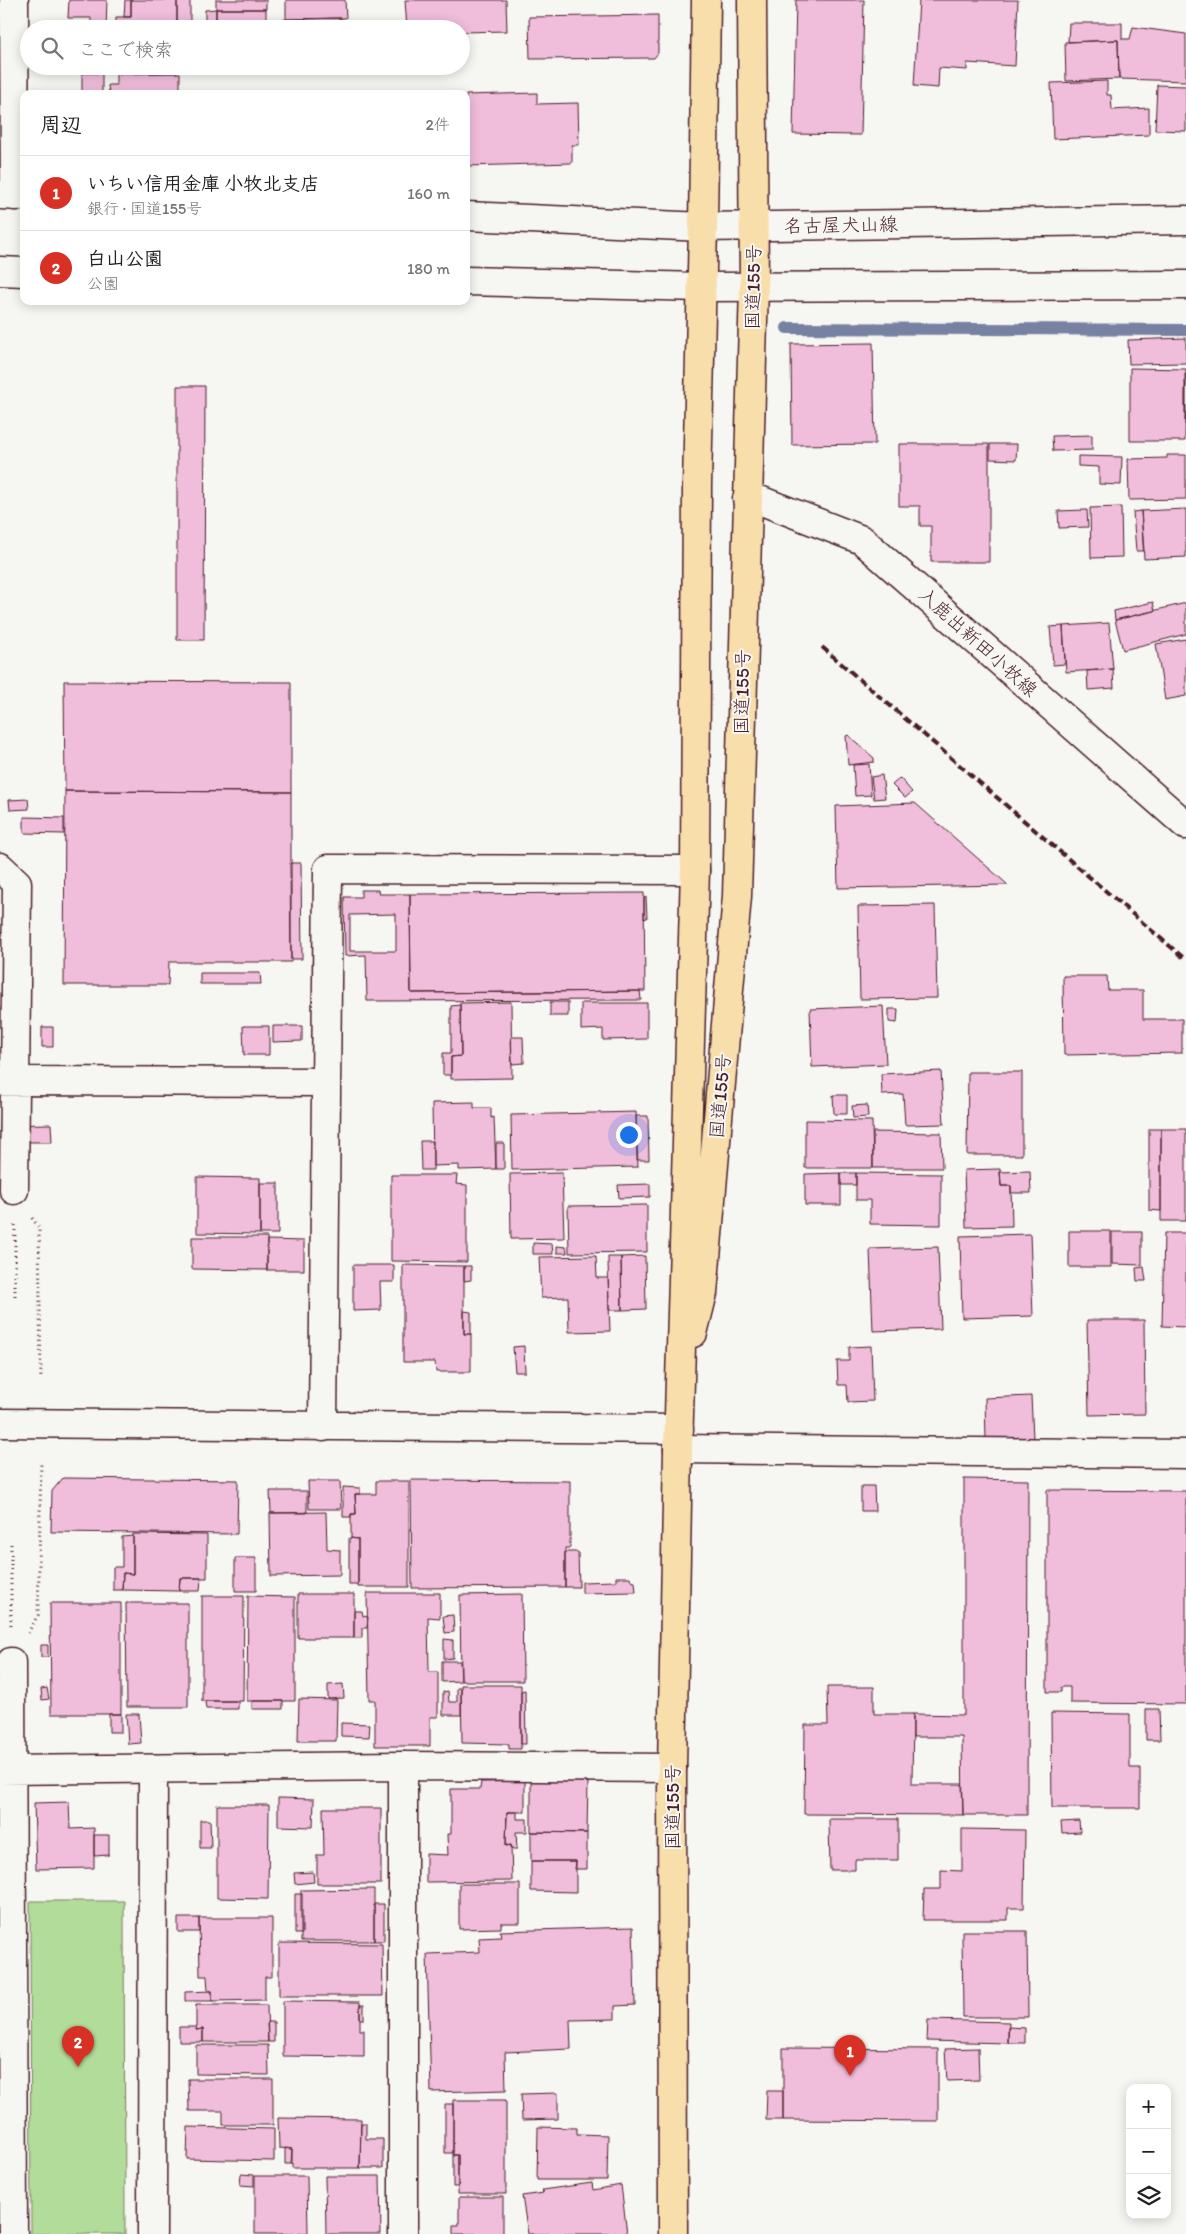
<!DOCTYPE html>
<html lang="ja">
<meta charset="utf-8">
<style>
:root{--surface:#fff;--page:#f6f6f6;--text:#202124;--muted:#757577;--line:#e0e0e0;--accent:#d93025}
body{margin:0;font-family:Itim,"Klee One",sans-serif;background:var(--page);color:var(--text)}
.controls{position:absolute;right:15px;bottom:15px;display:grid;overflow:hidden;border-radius:10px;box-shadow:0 2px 12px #0003}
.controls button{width:45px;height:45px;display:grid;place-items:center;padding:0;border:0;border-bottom:1px solid var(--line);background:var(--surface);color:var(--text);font:25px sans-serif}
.you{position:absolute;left:628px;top:1134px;width:18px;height:18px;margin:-12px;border:4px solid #fff;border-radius:50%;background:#1a73e8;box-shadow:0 0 0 8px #1a73e833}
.badge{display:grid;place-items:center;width:32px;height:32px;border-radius:50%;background:var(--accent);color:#fff;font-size:16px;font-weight:700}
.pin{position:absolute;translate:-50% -41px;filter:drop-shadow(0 1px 2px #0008)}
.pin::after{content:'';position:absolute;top:26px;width:18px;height:15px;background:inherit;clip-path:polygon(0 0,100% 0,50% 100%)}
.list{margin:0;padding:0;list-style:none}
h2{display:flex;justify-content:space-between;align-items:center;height:65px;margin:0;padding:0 20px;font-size:21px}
h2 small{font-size:16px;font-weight:400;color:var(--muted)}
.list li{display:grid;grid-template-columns:32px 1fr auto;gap:15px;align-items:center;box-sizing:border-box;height:75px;padding:0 20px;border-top:1px solid var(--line)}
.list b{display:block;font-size:19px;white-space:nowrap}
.list p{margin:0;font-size:16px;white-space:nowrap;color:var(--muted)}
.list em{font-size:16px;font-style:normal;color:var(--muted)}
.icon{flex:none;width:28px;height:28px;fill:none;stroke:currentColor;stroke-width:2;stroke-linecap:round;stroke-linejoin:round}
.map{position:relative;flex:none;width:1186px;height:2234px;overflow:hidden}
.search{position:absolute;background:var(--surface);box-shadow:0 2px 12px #0003;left:20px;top:20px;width:450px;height:55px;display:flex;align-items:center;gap:12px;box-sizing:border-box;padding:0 18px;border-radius:28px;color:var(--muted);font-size:19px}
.panel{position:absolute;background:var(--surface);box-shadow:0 2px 12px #0003;left:20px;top:90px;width:450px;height:215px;border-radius:10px}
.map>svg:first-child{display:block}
.green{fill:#b1dc99;stroke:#7e7e62}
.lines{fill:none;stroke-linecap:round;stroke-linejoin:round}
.stream{stroke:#7781a1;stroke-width:12}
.building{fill:#f0bddb;stroke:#4a1f2b;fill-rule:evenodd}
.street-casing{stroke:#4a1f2b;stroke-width:31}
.secondary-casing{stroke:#4a1f2b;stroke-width:31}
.highway-casing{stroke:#4a1f2b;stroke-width:31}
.path{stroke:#4a1f2b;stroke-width:3;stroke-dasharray:1 4;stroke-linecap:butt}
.street{stroke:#f6f6f2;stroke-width:28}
.secondary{stroke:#f6f6f2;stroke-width:28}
.highway{stroke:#f8deab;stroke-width:28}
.rail{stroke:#4a1f2b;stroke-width:4;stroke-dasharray:8 4;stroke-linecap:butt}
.labels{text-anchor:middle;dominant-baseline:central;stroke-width:4;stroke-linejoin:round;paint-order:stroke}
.street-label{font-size:19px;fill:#4a1f2b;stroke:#f6f6f2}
</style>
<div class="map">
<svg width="1186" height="2234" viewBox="0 0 1186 2234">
<rect width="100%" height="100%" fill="#f6f6f2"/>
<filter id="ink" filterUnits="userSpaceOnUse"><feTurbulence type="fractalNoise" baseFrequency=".02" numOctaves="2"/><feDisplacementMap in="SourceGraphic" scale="10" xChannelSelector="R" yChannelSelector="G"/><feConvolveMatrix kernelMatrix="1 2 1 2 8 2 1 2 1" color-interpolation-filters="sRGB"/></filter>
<g filter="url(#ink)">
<!-- green -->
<path class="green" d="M30,1901H124L125,2234H31Z"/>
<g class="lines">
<!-- stream -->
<path class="stream" d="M787,328L1186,330"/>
</g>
<!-- building -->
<path class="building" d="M69,0H107L106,29H91V18H68Z
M125,0H131V17H124Z
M131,0H177V29H116V17H131Z
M177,0H190V29H177Z
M216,0H266V9H216Z
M286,0H345L346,18L286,19Z
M405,0H506L507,31L461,32V29H407Z
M796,0H864L861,135L793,134Z
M919,0H1018L1015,66L967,63V70L939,68L938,88L914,86Z
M216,9V29H205V10Z
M216,9H266V29H216Z
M658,15V53L654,58L530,59L529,17Z
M341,18V29H268V20Z
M1069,23H1122V39H1130L1133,27L1186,34V81L1119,79L1118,40L1068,42Z
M1118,40L1119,79L1066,81L1065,42Z
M82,73H102V94H82Z
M180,73V94H109L108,85H116V74Z
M1107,81V95H1111L1112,110L1149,108V135L1053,139L1051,83Z
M1157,85L1186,86V131L1155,130Z
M284,92V94H208V93Z
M537,93V104L578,103L579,145H572V163L466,166V95Z
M1186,338V363L1129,364L1128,340Z
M873,343L875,444L792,445L791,344Z
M1130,368L1186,369L1185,441H1130Z
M1185,374H1186V425H1185Z
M177,386H205L204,640H177Z
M1092,435V450L1053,451L1052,436Z
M899,444H989V562H931V526H920V506H899Z
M990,444H1017L1016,460L990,459Z
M1167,455H1186V499L1129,500L1128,459L1167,458Z
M1078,456L1122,457L1121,485L1099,484V467L1078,466Z
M1121,507L1122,557L1091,558L1090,508Z
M1186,509V557L1144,559L1141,511Z
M1087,510L1088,527L1059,528L1058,511Z
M1141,511L1144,551H1136L1133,512Z
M1153,602L1155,611L1115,620L1114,611Z
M1186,603V634L1123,650L1115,620Z
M1109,623L1113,669L1066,672L1063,626Z
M1063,626L1065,664L1053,665L1050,627Z
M1186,639V696L1165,700L1156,644Z
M1113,669L1114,688L1088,690L1087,671Z
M64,681L291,682V792L65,791Z
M848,735L874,758V762L848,765L846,736Z
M869,764L871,795L855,796L853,765Z
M882,775L885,798L874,799L871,777Z
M900,778L912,792L905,798L892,785Z
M65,791L291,792V962H169L168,985H64Z
M28,799L29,809L10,810L9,800Z
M915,803L1008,885L838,888L836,806Z
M24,817L64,818V834L24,833Z
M290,863H301L302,959H291Z
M361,890H378L379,894H410L411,993L640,991L641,1000L367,1001L366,955L345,956L344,897H361ZM396,914V951H350V915Z
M644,893L645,991L411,993L410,894Z
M646,897L647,918L644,919V898Z
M935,905L937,998L860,999L858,906Z
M200,973H260L261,984H200Z
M1063,976H1107L1108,990H1143V1019H1182V1053L1064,1055Z
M511,1002L512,1078L451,1079V1057L461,1056L460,1003Z
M550,1002H568V1016H550Z
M581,1003H647V1039L603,1040V1029L581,1030Z
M460,1005L461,1056L451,1057V1075H443V1053H451V1006Z
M883,1006L886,1064L812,1067L810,1009Z
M889,1009H898L897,1023L889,1022Z
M243,1026H269V1055H244Z
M273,1026H302V1041L273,1042Z
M42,1027H53V1047H42Z
M511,1037H523L524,1063L512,1064Z
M941,1071L944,1124L905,1125L903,1094L882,1095L881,1074Z
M968,1072H1022V1155H967Z
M833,1095H847V1114H834Z
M474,1102V1108H491V1118L494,1117L496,1169L459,1170V1165L433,1166L432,1103Z
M867,1105L868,1117L853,1118L852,1106Z
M636,1112L638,1167L512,1170L511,1115Z
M636,1116H648L649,1160H637Z
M805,1120L872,1121L873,1168H805Z
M51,1124L52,1142H0V1125Z
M1149,1129H1161V1211L1149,1210Z
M1161,1129H1186V1221H1161Z
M873,1132L941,1133L942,1168H873Z
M420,1141H433V1170H421Z
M496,1143H504V1169H496Z
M1000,1169L1001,1186H1011L1012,1226L966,1227L964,1170Z
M1030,1171L1031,1193H1011V1186H1001L1000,1172Z
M562,1173L564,1238L511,1239L510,1174Z
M841,1173H856V1185H841Z
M841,1173V1205H805V1174Z
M856,1173L941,1174V1225L870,1224V1200H856Z
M391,1175H457L456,1184L467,1185V1262L391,1261Z
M197,1177L260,1178V1234L197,1233Z
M260,1183H278V1234H260Z
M650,1184V1197L619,1198L618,1185Z
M647,1205V1252L569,1253L568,1206Z
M1069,1231H1111V1267H1069Z
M1112,1232H1142V1265L1112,1264Z
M1164,1233H1186V1327L1162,1326Z
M1030,1234L1033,1316L962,1318L960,1236Z
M192,1237H267V1270L192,1269Z
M267,1240L304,1241V1270H267Z
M533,1243L552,1244L553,1254H533Z
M557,1246L566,1247L567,1253H557Z
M938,1247L941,1329L873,1331L870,1249Z
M596,1256L597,1278H608L610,1331L569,1332L568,1297L541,1298L539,1257Z
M645,1256L646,1309L622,1310L621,1257Z
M608,1257H621L622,1310H609Z
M353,1265H394V1282H380L381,1310L353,1311Z
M403,1265L464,1266V1334H471V1372H436L435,1362H403Z
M464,1266H471V1280L464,1281Z
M1144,1267L1146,1281H1137L1136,1268Z
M464,1311L471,1312V1334H464Z
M1087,1320H1144L1145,1414L1089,1415Z
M524,1346L525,1372H515L513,1347Z
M871,1346L873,1401L848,1402L847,1385H838L837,1361H849V1347Z
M1031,1396L1033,1438L986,1440L985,1398Z
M63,1478L238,1480L237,1534L51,1532L52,1491Z
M964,1479L1028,1480L1027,1815H963L962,1737H913V1714L964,1715Z
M411,1480L570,1481V1548H565V1587L412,1588Z
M308,1481H340L341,1509H309Z
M376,1481H409V1587H358V1539L351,1538V1514H356L355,1494H376Z
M861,1486H874L875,1511H861Z
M343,1487L360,1488V1494H355L356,1514H351V1517H343Z
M1047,1490L1186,1491V1704L1070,1703V1687H1061V1692H1047Z
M270,1491H307V1513H271Z
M326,1512L327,1549L340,1550V1575L271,1576L270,1513Z
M133,1534L207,1535V1578H180L179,1591L122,1590L123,1573L133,1574Z
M133,1536V1574L123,1573L122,1590H113V1567H122V1537Z
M349,1538L358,1539V1585H349Z
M565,1552H578L579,1587H565Z
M235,1558H256V1591H235Z
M616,1577H630L631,1581L635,1582L636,1592L582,1593V1582L616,1581Z
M180,1578H201L200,1591H179Z
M367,1593H440V1618L428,1617L429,1672H438V1717H430V1746H375V1700H369Z
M298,1594H354V1638H298Z
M522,1594L523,1681H461L460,1595Z
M202,1596H244L243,1701H202Z
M248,1596L295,1597V1701H247Z
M50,1603H121V1714H51Z
M126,1603H188V1707H127Z
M354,1611H362L363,1616L368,1617L367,1628H362V1638H354Z
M453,1615L454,1632L445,1633L443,1616Z
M444,1639L453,1640V1658L444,1659Z
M41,1645H48V1657H41Z
M442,1661H460L461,1681L442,1682Z
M343,1684L344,1698L328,1699V1685Z
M461,1685H521V1749H509V1744L462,1743Z
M827,1687H874V1714H913L912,1784H962L963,1815L804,1814L805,1725H828Z
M47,1688L49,1699L42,1700L41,1689Z
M457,1688H461V1715H443V1692L448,1691L449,1702H457Z
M525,1690L526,1744H521V1691Z
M299,1699L337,1700L336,1741H298Z
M205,1701H238V1709H206Z
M252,1701H283V1709H252Z
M1146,1709H1159L1160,1740H1146Z
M1051,1713L1130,1714V1768H1140V1808H1052Z
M109,1714H121V1732H109Z
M126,1714H139L141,1743L128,1744Z
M341,1723L370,1724L369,1737L341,1736Z
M525,1781V1812H507L506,1846L511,1845L512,1881L426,1882V1854L448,1855L447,1834H451V1789H480L481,1782Z
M531,1781H588L587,1833L531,1832Z
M278,1798L314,1799L313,1827L278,1826Z
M69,1802L70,1829L94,1828V1868L36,1869L34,1803Z
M217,1805H269L268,1899L217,1898Z
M323,1808H381V1884H317V1855H324Z
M507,1812H517V1819H527V1832H516L517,1849H512L511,1845L506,1846Z
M829,1819H898V1860H855V1870H830Z
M200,1820H210L211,1848H200Z
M1079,1821L1080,1832L1062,1833L1061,1822Z
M962,1829L1025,1830L1024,1908H1008V1920H923L924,1889H941V1870L962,1871Z
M531,1832L587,1833V1869H575L576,1861H531Z
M94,1835H109V1855L94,1856Z
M531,1861H576V1892L531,1891Z
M313,1872L314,1882L295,1884L294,1873Z
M459,1884H520V1923H501V1928L459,1929Z
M374,1889V1941H301V1890Z
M295,1894H302V1934H295Z
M374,1904H384V1941H374Z
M178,1918H199V1932H178Z
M199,1918H272V1977H265V2000L212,2001V1991H208L207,1976H200Z
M633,1927L635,2005L615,2006V2019L570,2020L571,2049L505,2052L506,2090L431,2092L427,1954L480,1952L479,1938L501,1937L500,1931Z
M962,1931H1027L1028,2017H963Z
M279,1943L382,1944L383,1996H279Z
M212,1991V2001H185V1992Z
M283,2001L360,2002V2030H364V2057L283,2056Z
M196,2005H267L268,2042H203V2029L196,2030Z
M360,2005H364V2019H360Z
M928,2020L1009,2022L1008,2043L927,2041Z
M267,2022H274V2042H268Z
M179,2027H196V2030L203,2029V2042H179Z
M1008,2027L1025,2028V2043H1008Z
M196,2045H268L269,2075L196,2074Z
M783,2048L938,2049V2121L783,2120Z
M978,2048L979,2080L947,2081L945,2049Z
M188,2079H273V2125H223V2111H189Z
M767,2091H783V2120H766Z
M558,2093V2119L522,2120L521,2094Z
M453,2100H506V2194H458V2155H453Z
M445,2104H453V2153H445Z
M278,2118L361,2119L360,2168H292V2149L279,2148Z
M361,2123H366V2139H383V2168H360Z
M188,2127L274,2129V2161L187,2159Z
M538,2127L577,2128V2134L608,2135L607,2180H537Z
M285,2148L292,2149L291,2164H285Z
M453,2155H458V2187H453Z
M241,2174L254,2175V2186L240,2185Z
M255,2176H307L308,2234H255Z
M325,2176H380L381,2234H326Z
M592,2183L593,2190L621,2185L627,2234H528L522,2196L543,2193L542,2190Z
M459,2197H503V2234H453V2225H459Z"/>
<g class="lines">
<defs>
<path id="street" d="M14,0L15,196
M0,867L17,883L14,1190
M0,1081L325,1082
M323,1427L328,869L695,870
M678,1449L1186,1454
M11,1662L13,2234
M0,1770L403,1766L672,1768
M152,2234L153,1769
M403,2234V1766"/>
<path id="secondary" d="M0,195L24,196
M466,216L703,227L1186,220
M0,271L24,272
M466,281L701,287L1186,285
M747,499L762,501L862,540L1186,825
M0,1423L679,1429"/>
<path id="highway" d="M693,1333L703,1293L737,896L754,286L752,0
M673,2234L672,1768L678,1449L695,870L697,486L703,227L706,0"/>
</defs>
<!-- street casing -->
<use href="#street" class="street-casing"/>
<!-- secondary casing -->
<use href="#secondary" class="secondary-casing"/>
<!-- highway casing -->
<use href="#highway" class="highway-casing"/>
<!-- path -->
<path class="path" d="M32,1218L39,1228L41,1380
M15,1225V1299
M11,1544V1629
M28,1633L38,1615L41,1461"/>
<!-- street -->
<use href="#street" class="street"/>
<!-- secondary -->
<use href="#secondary" class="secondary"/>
<!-- highway -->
<use href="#highway" class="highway"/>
<!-- rail -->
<path class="rail" d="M822,647L1186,960"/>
</g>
</g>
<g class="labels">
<!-- street labels -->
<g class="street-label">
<text transform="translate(841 225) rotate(-1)">名古屋犬山線</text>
<text transform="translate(753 287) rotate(-89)">国道155号</text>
<text transform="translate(978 642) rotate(42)">入鹿出新田小牧線</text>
<text transform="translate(742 692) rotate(-89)">国道155号</text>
<text transform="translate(720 1096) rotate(-85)">国道155号</text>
<text transform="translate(672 1807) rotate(-90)">国道155号</text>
</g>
</g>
</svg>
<div class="controls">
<button>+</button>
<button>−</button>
<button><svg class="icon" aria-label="layers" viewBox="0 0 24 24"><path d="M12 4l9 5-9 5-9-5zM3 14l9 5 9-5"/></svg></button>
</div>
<div class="you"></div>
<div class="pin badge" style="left:850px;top:2076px">1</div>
<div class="pin badge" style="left:78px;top:2067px">2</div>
<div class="search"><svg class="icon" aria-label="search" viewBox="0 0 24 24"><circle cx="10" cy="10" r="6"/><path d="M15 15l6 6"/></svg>ここで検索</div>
<section class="panel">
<h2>周辺<small>2件</small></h2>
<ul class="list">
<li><span class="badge">1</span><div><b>いちい信用金庫 小牧北支店</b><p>銀行 · 国道155号</p></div><em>160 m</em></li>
<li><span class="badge">2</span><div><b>白山公園</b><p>公園</p></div><em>180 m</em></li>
</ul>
</section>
</div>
